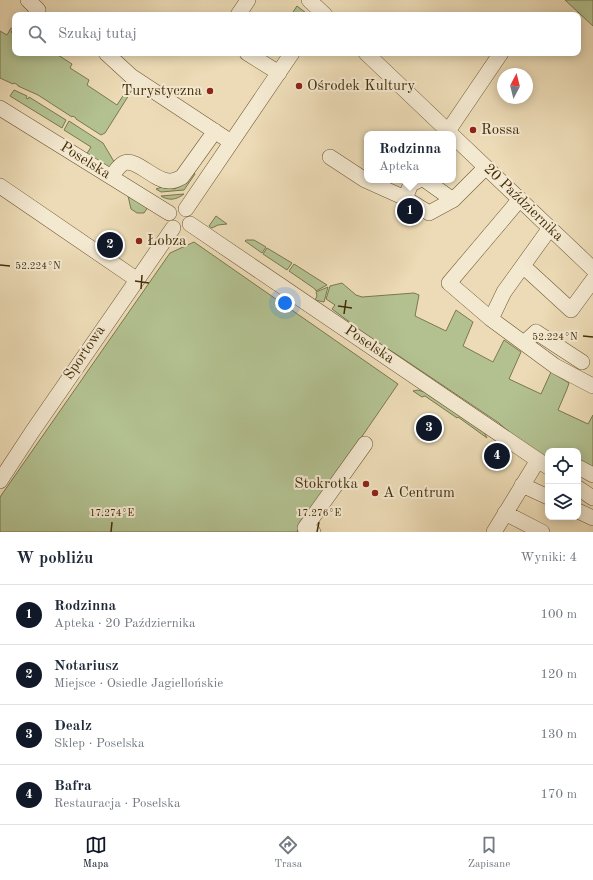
<!DOCTYPE html>
<html lang="pl">
<meta charset="utf-8">
<style>
:root{--surface:#fff;--page:#f6f6f7;--text:#1f2937;--muted:#747a83;--line:#e0e1e3;--accent:#111827}
body{margin:0;font-family:"Old Standard TT",serif;background:var(--page);color:var(--text)}
.controls{position:absolute;right:12px;bottom:12px;display:grid;overflow:hidden;border-radius:8px;box-shadow:0 2px 10px #0003}
.controls button{width:36px;height:36px;display:grid;place-items:center;padding:0;border:0;border-bottom:1px solid var(--line);background:var(--surface);color:var(--text);font:20px sans-serif}
.compass{position:absolute;left:497px;top:68px;width:36px;height:36px;border-radius:50%;background:var(--surface);box-shadow:0 2px 10px #0003;rotate:7deg}
.you{position:absolute;left:285px;top:303px;width:14px;height:14px;margin:-10px;border:3px solid #fff;border-radius:50%;background:#1a73e8;box-shadow:0 0 0 6px #1a73e833}
.badge{display:grid;place-items:center;width:26px;height:26px;border-radius:50%;background:var(--accent);color:#fff;font-size:13px;font-weight:700}
.pin{position:absolute;translate:-50% -50%;border:2px solid #fff;box-shadow:0 1px 4px #0006}
.popup{position:absolute;left:364px;top:131px;width:92px;height:52px;box-sizing:border-box;display:grid;place-content:center;border-radius:8px;background:var(--surface);filter:drop-shadow(0 1px 3px #0005);font-size:13px;white-space:nowrap;color:var(--muted)}
.popup b{font-size:15px;color:var(--text)}
.popup::after{content:'';position:absolute;left:50%;top:100%;margin-left:-8px;border:8px solid transparent;border-top-color:var(--surface)}
.list{margin:0;padding:0;list-style:none}
h2{display:flex;justify-content:space-between;align-items:center;height:52px;margin:0;padding:0 16px;font-size:17px}
h2 small{font-size:13px;font-weight:400;color:var(--muted)}
.list li{display:grid;grid-template-columns:26px 1fr auto;gap:12px;align-items:center;box-sizing:border-box;height:60px;padding:0 16px;border-top:1px solid var(--line)}
.list b{display:block;font-size:15px;white-space:nowrap}
.list p{margin:0;font-size:13px;white-space:nowrap;color:var(--muted)}
.list em{font-size:13px;font-style:normal;color:var(--muted)}
.icon{flex:none;width:22px;height:22px;fill:none;stroke:currentColor;stroke-width:2;stroke-linecap:round;stroke-linejoin:round}
.map{position:relative;flex:none;width:593px;height:532px;overflow:hidden}
.search{position:absolute;background:var(--surface);box-shadow:0 2px 10px #0003;left:12px;right:12px;top:12px;height:44px;display:flex;align-items:center;gap:10px;box-sizing:border-box;padding:0 14px;border-radius:8px;color:var(--muted);font-size:15px}
.sheet{height:292px;background:var(--surface)}
nav{display:flex;justify-content:space-around;align-items:center;box-sizing:border-box;height:56px;border-top:1px solid var(--line);background:var(--surface);font-size:11px;color:var(--muted)}
nav a{display:grid;justify-items:center;gap:2px}
nav .on{color:var(--accent)}
.map>svg:first-child{display:block}
.green{fill:#b3c191;stroke:#7c784d}
.lines{fill:none;stroke-linecap:round;stroke-linejoin:round}
.minor-casing{stroke:#6f5934;stroke-width:16}
.minor{stroke:#f3e8d0;stroke-width:15}
.ticks{fill:none;stroke:#452e09;stroke-width:1.5}
.poi-dot{fill:#8f2418;stroke:#f3e8d0;stroke-width:1.5}
.labels{text-anchor:middle;dominant-baseline:central;stroke-width:4;stroke-linejoin:round;paint-order:stroke}
.poi-label{font-size:15px;fill:#452e09;stroke:#f3e8d0;text-anchor:start}
.street-label{font-size:15px;fill:#452e09;stroke:#f3e8d0}
.ticks-label{font-size:10px;text-anchor:middle;fill:#452e09;stroke:#f3e8d0;stroke-width:4;stroke-linejoin:round;paint-order:stroke}
</style>
<div class="map">
<svg width="593" height="532" viewBox="0 0 593 532">
<rect width="100%" height="100%" fill="#ecdbb6"/>
<filter id="stains"><feTurbulence type="fractalNoise" baseFrequency=".005" numOctaves="4"/><feColorMatrix values="0 0 0 0 .2 0 0 0 0 .09 0 0 0 0 .02 0 0 0 .5 -.17"/></filter>
<radialGradient id="worn" r=".72"><stop offset=".6" stop-color="#630" stop-opacity="0"/><stop offset="1" stop-color="#630" stop-opacity=".3"/></radialGradient>
<!-- green -->
<path class="green" d="M565,0H593V26Z
M297,6L306,13V15H296L293,12Z
M11,28L13,29L11,32L15,35V53H55L72,64L70,68L89,80L87,85L117,105L130,85L134,87L105,133L101,135L76,119V118L73,116L72,117L38,95L18,86V85L14,83L13,84L0,78V31L7,35Z
M14,90L27,96L26,98L28,99L29,97L66,120L62,128L10,96Z
M69,121L103,143L116,165L108,168L86,155L91,147L64,130Z
M191,171L195,174L184,190L161,192L156,189L162,187L174,189L181,186L189,180Z
M184,194C176,200 169,201 161,196Z
M128,196L148,207L144,213H137L131,209Z
M216,216L227,224L218,225L212,228L209,226Z
M246,240H254L266,247L262,253L245,241Z
M194,242L398,384L297,531L299,532H0V497L170,253Z
M267,248L292,263L287,270L263,254Z
M294,264L327,285L316,291L315,289L289,271Z
M342,283L356,295L362,297L414,293L419,295L415,316L446,331L456,310L473,322L463,346L493,362L504,340L521,352L509,379L541,394L551,372L569,383L567,389L558,410L588,424L593,415V471L578,464V451H548V456L546,458L514,437L499,423L396,354L358,331L351,323L332,309L335,305L326,299L330,286Z
M328,287L324,302L315,300L317,296L316,292Z
M418,390L424,392L484,432L487,438L458,417L457,418L425,396L422,397L413,391Z"/>
<g class="lines">
<defs>
<path id="minor" d="M28,0L38,10L35,15
M309,0L325,15
M238,15L248,0
M106,53L131,76L231,142
M247,53L279,73
M366,53L451,134
M0,108L169,213
M448,131L501,53
M453,136L593,269
M330,157L365,180L405,198
M111,177C115,172 119,165 124,163C137,158 155,182 170,181C175,181 178,179 182,177L215,131
M419,180L411,184L405,198L429,213L453,200L486,167
M425,180L453,200
M0,186L136,279
M186,209L292,53
M190,224L548,467
M550,228L504,292L491,319L555,366L593,386
M523,266L571,310L593,280
M491,319L449,283L520,199
M524,343L536,332L582,362
M578,467L593,475
M0,481L32,432L173,228
M522,485L548,497
M578,488L593,498
M578,511L593,518
M505,513L542,532
M313,532L305,528L365,444
M494,532L538,460"/>
</defs>
<!-- minor casing -->
<use href="#minor" class="minor-casing"/>
<!-- minor -->
<use href="#minor" class="minor"/>
</g>
<!-- ticks -->
<path class="ticks" d="M0,265L10,266M135,281L149,283M141,289L142,275M338,306L352,308M344,314L346,300M583,336L593,337M111,532L112,522M317,532L319,522"/>
<!-- markers -->
<g class="poi-dot">
<circle cx="299" cy="86" r="4"/>
<circle cx="210" cy="91" r="4"/>
<circle cx="473" cy="130" r="4"/>
<circle cx="139" cy="241" r="4"/>
<circle cx="366" cy="484" r="4"/>
<circle cx="375" cy="493" r="4"/>
</g>
<g class="labels">
<!-- poi labels -->
<g class="poi-label">
<text x="307" y="86">Ośrodek Kultury</text>
<text x="202" y="91" text-anchor="end">Turystyczna</text>
<text x="481" y="130">Rossa</text>
<text x="147" y="241">Łobza</text>
<text x="358" y="484" text-anchor="end">Stokrotka</text>
<text x="383" y="493">A Centrum</text>
</g>
<!-- street labels -->
<g class="street-label">
<text transform="translate(85 161) rotate(32)">Poselska</text>
<text transform="translate(523 203) rotate(44)">20 Października</text>
<text transform="translate(369 345) rotate(34)">Poselska</text>
<text transform="translate(85 353) rotate(-56)">Sportowa</text>
</g>
</g>
<g class="ticks-label">
<text x="38" y="269">52.224°N</text>
<text x="555" y="340">52.224°N</text>
<text x="112" y="516">17.274°E</text>
<text x="319" y="516">17.276°E</text>
</g>
<rect width="100%" height="100%" filter="url(#stains)"/>
<rect width="100%" height="100%" fill="url(#worn)"/>
</svg>
<div class="controls">
<button><svg class="icon" aria-label="locate" viewBox="0 0 24 24"><circle cx="12" cy="12" r="6"/><path d="M12 2v4M12 18v4M2 12h4M18 12h4"/></svg></button>
<button><svg class="icon" aria-label="layers" viewBox="0 0 24 24"><path d="M12 4l9 5-9 5-9-5zM3 14l9 5 9-5"/></svg></button>
</div>
<svg class="compass" viewBox="-18 -18 36 36"><path d="M0-13l5 13h-10z" fill="#e53935"/><path d="M0 13l5-13h-10z" fill="#747a83"/></svg>
<div class="you"></div>
<div class="pin badge" style="left:410px;top:211px">1</div>
<div class="popup"><b>Rodzinna</b>Apteka</div>
<div class="pin badge" style="left:110px;top:245px">2</div>
<div class="pin badge" style="left:429px;top:428px">3</div>
<div class="pin badge" style="left:497px;top:456px">4</div>
<div class="search"><svg class="icon" aria-label="search" viewBox="0 0 24 24"><circle cx="10" cy="10" r="6"/><path d="M15 15l6 6"/></svg>Szukaj tutaj</div>
</div>
<section class="sheet">
<h2>W pobliżu<small>Wyniki: 4</small></h2>
<ul class="list">
<li><span class="badge">1</span><div><b>Rodzinna</b><p>Apteka · 20 Października</p></div><em>100 m</em></li>
<li><span class="badge">2</span><div><b>Notariusz</b><p>Miejsce · Osiedle Jagiellońskie</p></div><em>120 m</em></li>
<li><span class="badge">3</span><div><b>Dealz</b><p>Sklep · Poselska</p></div><em>130 m</em></li>
<li><span class="badge">4</span><div><b>Bafra</b><p>Restauracja · Poselska</p></div><em>170 m</em></li>
</ul>
</section>
<nav>
<a class="on"><svg class="icon" aria-label="map" viewBox="0 0 24 24"><path d="M3 6l6-2 6 2 6-2v14l-6 2-6-2-6 2zM9 4v14M15 6v14"/></svg>Mapa</a>
<a><svg class="icon" aria-label="directions" viewBox="0 0 24 24"><path d="M12 3l9 9-9 9-9-9zM9 14v-3h6M13 9l2 2-2 2"/></svg>Trasa</a>
<a><svg class="icon" aria-label="saved" viewBox="0 0 24 24"><path d="M7 4h10v16l-5-4-5 4z"/></svg>Zapisane</a>
</nav>
